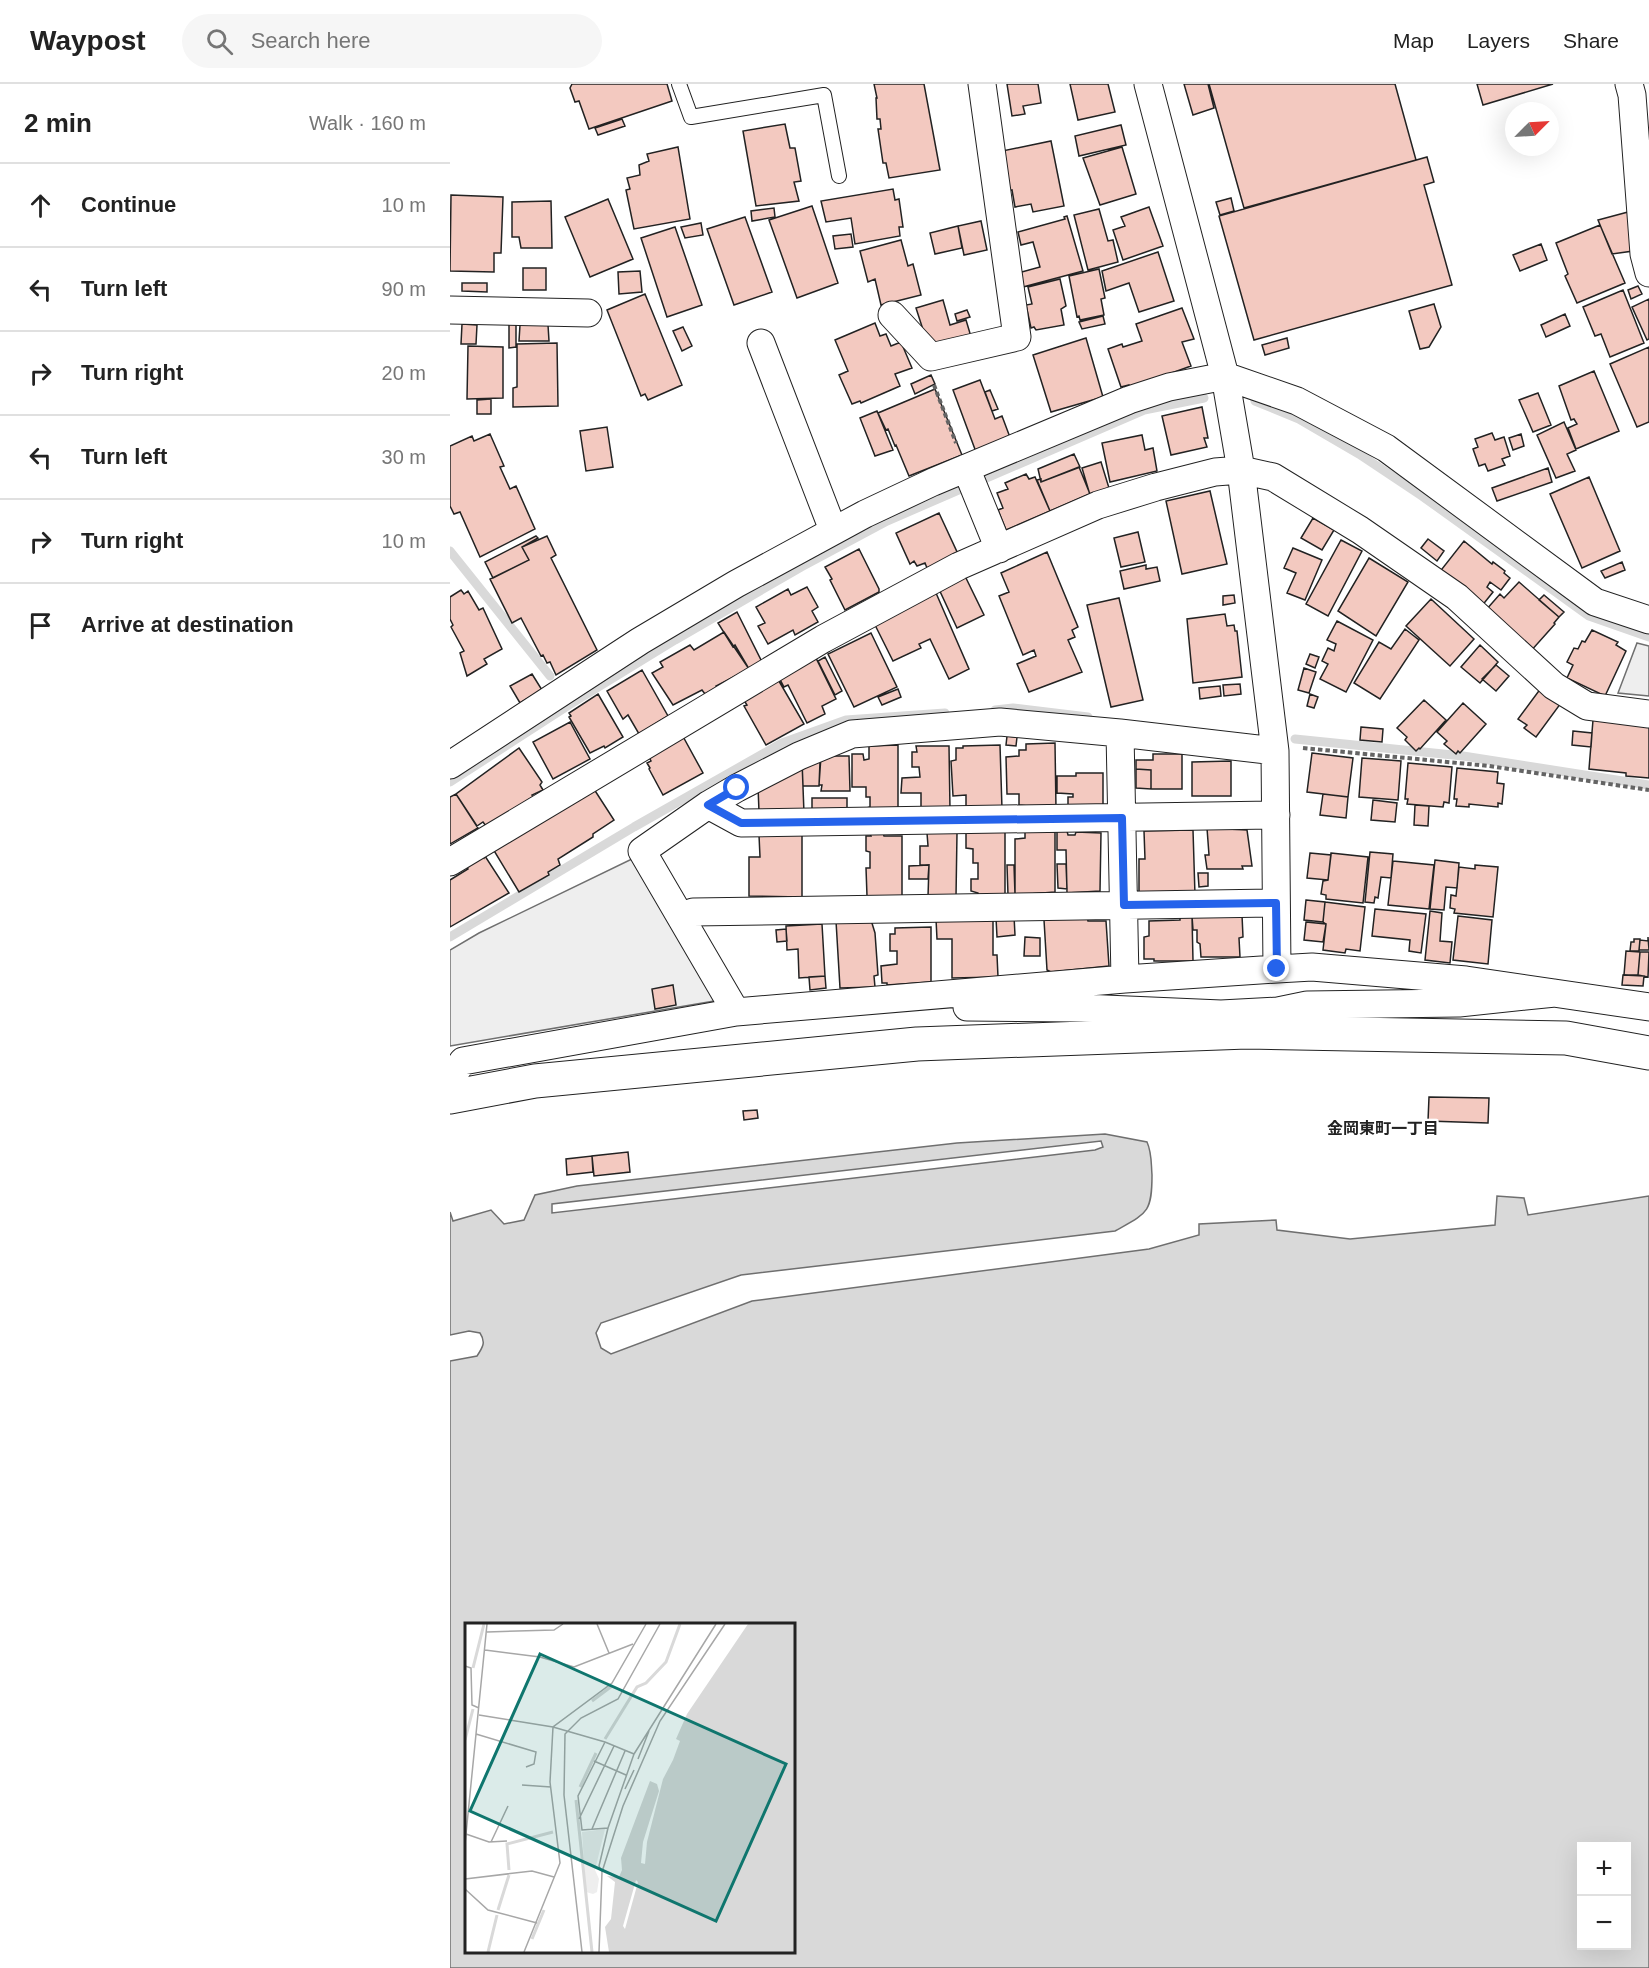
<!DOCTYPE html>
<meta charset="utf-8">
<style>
:root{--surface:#fff;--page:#f6f6f6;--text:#222;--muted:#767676;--line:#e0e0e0}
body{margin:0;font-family:Arial,"Noto Sans JP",sans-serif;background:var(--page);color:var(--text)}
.controls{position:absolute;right:18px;bottom:18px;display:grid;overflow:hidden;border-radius:0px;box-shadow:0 6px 24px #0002}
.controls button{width:54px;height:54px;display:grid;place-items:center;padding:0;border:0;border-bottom:2px solid var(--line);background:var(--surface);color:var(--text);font:30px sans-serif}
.compass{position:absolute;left:1055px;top:18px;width:54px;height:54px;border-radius:50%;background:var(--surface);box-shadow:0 6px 24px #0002;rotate:66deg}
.stop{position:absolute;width:18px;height:18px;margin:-14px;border:4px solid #2563eb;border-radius:50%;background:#fff}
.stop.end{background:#2563eb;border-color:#fff;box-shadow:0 2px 6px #0008}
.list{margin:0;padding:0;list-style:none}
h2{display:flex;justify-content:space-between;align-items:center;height:78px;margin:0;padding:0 24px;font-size:26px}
h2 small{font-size:20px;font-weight:400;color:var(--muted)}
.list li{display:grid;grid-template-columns:39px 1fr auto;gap:18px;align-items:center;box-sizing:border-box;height:84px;padding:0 24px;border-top:2px solid var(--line)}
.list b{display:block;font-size:22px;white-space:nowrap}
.list em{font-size:20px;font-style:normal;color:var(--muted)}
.icon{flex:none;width:33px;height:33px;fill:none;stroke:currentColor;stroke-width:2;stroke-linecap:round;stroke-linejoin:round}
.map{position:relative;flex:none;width:1199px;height:1884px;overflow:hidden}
header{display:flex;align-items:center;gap:36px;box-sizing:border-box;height:84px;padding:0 30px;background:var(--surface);border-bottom:2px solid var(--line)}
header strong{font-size:28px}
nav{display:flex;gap:33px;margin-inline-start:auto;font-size:21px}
.search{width:420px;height:54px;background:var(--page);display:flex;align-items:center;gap:15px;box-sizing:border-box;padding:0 21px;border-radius:33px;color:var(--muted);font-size:22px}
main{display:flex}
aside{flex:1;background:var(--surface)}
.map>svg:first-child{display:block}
.green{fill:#eee;stroke:#6f6f6f;stroke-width:1.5}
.water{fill:#d9d9d9;stroke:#6f6f6f;stroke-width:1.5;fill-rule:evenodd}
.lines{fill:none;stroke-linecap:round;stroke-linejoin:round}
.stream{stroke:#d9d9d9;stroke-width:9}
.building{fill:#f3c9c0;stroke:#222;stroke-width:1.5}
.lane-casing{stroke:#222;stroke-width:16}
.street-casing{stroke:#222;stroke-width:29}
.secondary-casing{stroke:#222;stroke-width:35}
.path{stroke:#646464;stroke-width:4;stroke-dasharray:4.5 3;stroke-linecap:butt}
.lane{stroke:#fff;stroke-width:14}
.street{stroke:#fff;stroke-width:27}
.secondary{stroke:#fff;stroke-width:33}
.route{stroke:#2563eb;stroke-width:8}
.labels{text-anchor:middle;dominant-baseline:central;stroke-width:4.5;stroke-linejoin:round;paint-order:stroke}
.neighbourhood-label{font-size:16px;font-weight:bold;fill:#222;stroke:#fff}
.inset-river{fill:none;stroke:#d9d9d9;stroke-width:3}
.inset-road{fill:none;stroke:#a7a7a7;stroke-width:1.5}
.view{fill:#0f766e;fill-opacity:0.15;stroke:#0f766e;stroke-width:3}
.inset-edge{fill:none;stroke:#222;stroke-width:3}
</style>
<header>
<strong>Waypost</strong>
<div class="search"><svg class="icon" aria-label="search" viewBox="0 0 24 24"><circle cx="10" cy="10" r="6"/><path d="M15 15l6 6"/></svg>Search here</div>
<nav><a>Map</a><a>Layers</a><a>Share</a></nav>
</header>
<main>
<aside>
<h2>2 min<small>Walk · 160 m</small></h2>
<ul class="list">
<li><svg class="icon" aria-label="ahead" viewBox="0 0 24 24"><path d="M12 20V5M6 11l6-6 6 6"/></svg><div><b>Continue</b></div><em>10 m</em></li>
<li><svg class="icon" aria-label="left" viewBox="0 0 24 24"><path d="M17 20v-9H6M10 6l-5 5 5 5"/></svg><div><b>Turn left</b></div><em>90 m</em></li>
<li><svg class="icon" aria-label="right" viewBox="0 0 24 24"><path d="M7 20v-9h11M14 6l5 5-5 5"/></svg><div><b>Turn right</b></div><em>20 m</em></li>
<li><svg class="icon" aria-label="left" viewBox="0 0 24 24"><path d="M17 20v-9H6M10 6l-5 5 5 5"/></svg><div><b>Turn left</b></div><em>30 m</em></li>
<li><svg class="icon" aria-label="right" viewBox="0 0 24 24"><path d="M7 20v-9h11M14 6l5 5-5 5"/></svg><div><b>Turn right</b></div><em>10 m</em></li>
<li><svg class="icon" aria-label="arrive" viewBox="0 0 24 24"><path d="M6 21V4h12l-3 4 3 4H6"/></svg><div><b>Arrive at destination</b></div></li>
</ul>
</aside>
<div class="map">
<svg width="1199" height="1884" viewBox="0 0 1199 1884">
<rect width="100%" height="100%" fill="#fff"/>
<!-- green -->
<path class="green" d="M1187,559L1199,562V612L1168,609Z
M186,773L270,916L0,962V866L29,849Z"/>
<!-- water -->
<path class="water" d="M655,1050L697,1058C702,1069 701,1079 702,1091C702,1129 697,1129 665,1147L291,1191L151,1239L146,1249L151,1264L161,1270L302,1217L699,1165L749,1151V1140L826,1136L827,1146L900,1155L1045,1141L1047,1112L1074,1114L1078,1131L1199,1112V1884H0V1277L27,1272C33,1263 36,1258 30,1249L19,1247L0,1251V1128L3,1137L41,1126L54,1140L74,1136L85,1111L127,1102L507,1059ZM651,1057L653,1063L645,1066L102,1129V1120ZM16,1540H344V1868H16ZM1132,1762H1176V1862H1132Z"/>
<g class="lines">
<!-- stream -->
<path class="stream" d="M805,317L849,335L909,370L972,412L1139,532L1199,553
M0,467L100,592
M545,626L563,624L638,633
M845,655L1013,672L1199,701
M0,698L119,621L225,556L351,483L437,437L694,326L754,314
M0,853L184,743L332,659L396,636L495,629"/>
</g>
<!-- building -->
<path class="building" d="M122,0H217L222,17L139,45L129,17L125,18L120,4Z
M424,0H474L490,86L439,94L436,79H433L428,45H431L430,35H427L426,14H427Z
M557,0H588L591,19L573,22L575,30L562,32Z
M620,0H658L665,28L628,36Z
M734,0H758L764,24L743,31Z
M759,0H945L966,76L794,124Z
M1027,0H1103L1033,21Z
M172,35L175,42L148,51L145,44Z
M335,40L340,64H345L351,97L344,98L349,117L306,122L293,47Z
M671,41L676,61L629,72L625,52Z
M601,57L614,122L583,128L581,120L565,123L562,106L557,107L552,67Z
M228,63L240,135L184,145L176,106L180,105L177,94L190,91L189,81L199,77L197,70Z
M672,63L686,110L650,121L633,74Z
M977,73L984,98L974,101L1002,201L804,256L769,132Z
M443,105L445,116L449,115L453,143H449L450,152L405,160L401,134L376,138L371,117Z
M1,111L53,113L51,169H44V188L0,187Z
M781,114L784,127L770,131L766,118Z
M158,115L183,175L140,193L115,133Z
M101,117L102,164H71L69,153H62V118Z
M362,122L388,199L347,214L319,136Z
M699,123L713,162L673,176L663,146L675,142L671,133Z
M324,124L325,133L302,137L301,127Z
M649,125L658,157L663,156L668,178L638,186L624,131Z
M1178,128L1183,167L1162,170L1148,136Z
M617,132L633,187L573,203L568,189L590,183L583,158L571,161L568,148L615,135L614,133Z
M295,133L322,208L284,221L257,145Z
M531,137L537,166L514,171L508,142Z
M251,139L253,151L235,154L231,143Z
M1150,141L1175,199L1127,219L1115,192L1118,190L1106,159Z
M508,142L512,164L485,170L480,149Z
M225,143L252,221L217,233L191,154Z
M401,150L403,163L385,165L383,152Z
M451,156L458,182L463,180L471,211L431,221L425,195L418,198L410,167Z
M1091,160L1097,176L1070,187L1063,171Z
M708,168L724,217L689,228L679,199L656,207L652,187Z
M73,184H96V206H73Z
M649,185L655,214L651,215L654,231L630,236L629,232L627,233L619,192Z
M190,187L192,208L169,210L168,188Z
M610,195L616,222L611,225L614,241L586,246L584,243L581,244L576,221L582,220L578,203Z
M12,199H37V208L12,207Z
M1188,202L1192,210L1181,215L1178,206Z
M1173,206L1194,259L1160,273L1151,250L1145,252L1133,223Z
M195,210L232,301L198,316L195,310L191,312L157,226Z
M1199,215V255L1197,256L1182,223Z
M493,216L500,241L516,236L525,266L482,261L476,255L466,224Z
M984,220L991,243L979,263L970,265L959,227Z
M732,224L744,255L732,258L741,282L680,304L679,301L671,303L658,265L672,260L673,263L692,257L686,240Z
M517,226L520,233L507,237L505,230Z
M1115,230L1120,242L1096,253L1091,241Z
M653,232L655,240L632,245L629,238Z
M59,238H66V263L59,264Z
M425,239L430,252L436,250L441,262L451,258L462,284L445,290L450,302L411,319L410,317L402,320L389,291L398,287L385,256Z
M12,240L27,241L26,260H11Z
M70,241H98L99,257H69Z
M233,243L242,262L232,267L223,247Z
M636,254L653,313L601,328L583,271Z
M837,254L839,264L815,271L812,261Z
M107,259L108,322L63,323V304L67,303V260Z
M18,262L53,263V314L17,315Z
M1199,263V338L1187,343L1160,280Z
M1144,287L1169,347L1126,365L1118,344L1127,340L1124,335L1121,336L1109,302Z
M481,291L485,300L465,310L461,300Z
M530,296L545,335L552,332L561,356L526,368L503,306Z
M485,305L512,371L459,392L446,361L445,362L438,345L436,346L428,329Z
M540,306L548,325L542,327L535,308Z
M1088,309L1101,341L1083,348L1069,316Z
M41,315V330H27V316Z
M752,323L758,354H754L757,363L721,371L712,332Z
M427,327L443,366L425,372L410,334Z
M1114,338L1126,366L1117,370L1125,387L1106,394L1087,351Z
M157,343L163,383L136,387L130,347Z
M1042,349L1045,356L1054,353L1060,372L1052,375L1055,381L1038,387L1035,380L1029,382L1023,365L1028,363L1025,355Z
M40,350L54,382L50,383L60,405L66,402L85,445L30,473L10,428L4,430L0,422V362L22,352L24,357Z
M1071,350L1074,362L1063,366L1059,354Z
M692,351L695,366L703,364L707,387L660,398L652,359Z
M624,370L630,383L591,398L588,385Z
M651,378L659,404L640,411L632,384Z
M629,383L640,410L600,427L587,396L591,395V398Z
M1098,384L1102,398L1047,417L1042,404Z
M576,390L579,395L585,393L600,427L556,446L548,426L553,424L547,409L558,405L555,399Z
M1139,393L1170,467L1132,484L1100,410Z
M760,407L777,480L732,490L716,417Z
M489,429L508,470L477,484L475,479L467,482L464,477L460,480L446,449Z
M863,434L884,446L872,466L851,454Z
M688,448L695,478L671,483L664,454Z
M86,452L88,454L72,463L79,476L43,494L35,478Z
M97,452L106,471L101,474L147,566L106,591L100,578L97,579L93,571L91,572L71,534L62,539L40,495L79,476L72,463Z
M978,455L994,467L987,477L971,464Z
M891,456L912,467L878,532L856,520Z
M1014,457L1042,480L1043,478L1055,487L1054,489L1060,494L1051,506L1040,498L1037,503L1043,508L1031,523L988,490Z
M843,464L872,476L855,516L837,509L846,489L834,484Z
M409,465L429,505V508L395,526L380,496L382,495L375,483Z
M597,468L628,543L622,546L625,553L618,556L632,588L579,608L567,580L586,572L584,566L573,571L549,512L559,508L551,489Z
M919,474L958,498L926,552L888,527Z
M1172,478L1175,486L1155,494L1151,487Z
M696,481V485L707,483L710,497L674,505L670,487Z
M514,490L534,531L507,544L488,503Z
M1069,498L1109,533L1104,539L1105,540L1080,568L1036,526L1050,510L1054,514Z
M357,503L368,523L362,527L368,538L345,551L343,546L318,560L308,542L315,539L306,523L338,505L341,511Z
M11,506L14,510L18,507L29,526L33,524L52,565L34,575L37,580L17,592L10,569L14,567L1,543L3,541L0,535V513Z
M486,509L519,585L499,595L480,555L469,560L471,564L443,577L422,535Z
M784,511L785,519L773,521V512Z
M1094,511L1114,528L1109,533L1089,516Z
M669,514L693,616L661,623L637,521Z
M981,515L1024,555L1000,582L956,542Z
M287,528L312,578L299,585L285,561L283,563L268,539Z
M775,530L777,542L784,541L785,547H787L792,593L743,599L737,535Z
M887,537L923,556L896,608L870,595L878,580L872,577L878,564L884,567L886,560L877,556Z
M955,545L969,556L930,615L904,599L929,558L941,565Z
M1142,546L1168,558L1166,561L1176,567L1155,612L1117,594L1123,581L1117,578L1124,564L1128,565L1132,557L1135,558Z
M274,548L299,585L266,602L267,604L255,610L252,606L223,621L202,589L213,583L210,578L240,561L244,566Z
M421,549L447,603L404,623L378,570Z
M1030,561L1048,578L1030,599L1011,583Z
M363,568L386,615L372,622L375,630L357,639L338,601L334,603L325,586Z
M860,570L869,573L865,584L856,580Z
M375,573L392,607L385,611L368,577Z
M1046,581L1059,592L1046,607L1032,595Z
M854,584L866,588L859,609L848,606Z
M192,586L218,632L189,650L178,631L173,635L157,607Z
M82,590L92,606L70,619L60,602Z
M326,592L354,640L316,661L294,622L297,621L292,613Z
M790,600L791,610L774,612L773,601Z
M770,602L771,612L750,615L749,604Z
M1091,604L1111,619L1086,653L1074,644L1077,641L1068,635Z
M448,605L451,613L432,621L428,613Z
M148,610L173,653L155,664L154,662L140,669L119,633L121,632L119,629Z
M860,610L868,613L864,624L857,622Z
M974,616L996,636L970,665L969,664L966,667L955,656L957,653L947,644Z
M1013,619L1036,640L1010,669L1008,667L1006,670L994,660L997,657L987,648Z
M1143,636L1199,641V694L1176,692V689L1139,685Z
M120,638L140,675L103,695L83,658Z
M911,643L933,645L932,658L910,656Z
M230,647L253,689L213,711L199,685L200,684L197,679L201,677L195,666Z
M1123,647L1142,649L1141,663L1122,661Z
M557,652L567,653L566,662L556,661Z
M605,659L606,725L569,721V710H557L556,673L569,672V666H576V660Z
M448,661V725L416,727V724L420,723V713H416V703H402V670H413L414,676L419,675V662Z
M550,661L552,725L516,726V711L503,712L501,677L506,676V664H513V662Z
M466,662H499L500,726L471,727V709H451L452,694L470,693L469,683H462V668H467Z
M69,664L92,698L90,701L93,706L82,711L83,713L36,742L33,738L27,742L6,710Z
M862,669L903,674L898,713L857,708Z
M703,670H732V705H701V686L686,685V676H703Z
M371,672H399L400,707H371L372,701H369Z
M912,674L951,677L948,716L909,713Z
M352,677L370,678L369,702H353Z
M352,677L354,729L309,728L308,702Z
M781,677V712H742V678Z
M958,679L1002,683L999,719L994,718L993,723L957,720L958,715H955Z
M1007,684L1048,688L1047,699L1054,700L1052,720L1048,719V723L1019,720V723L1006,722L1007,715H1004Z
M686,685L701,686V705L686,704Z
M626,689H653V724L618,726V713H623V710L607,709V692H626Z
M142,702L164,736L143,750V753L108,775L110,781L98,788L99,791L69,808L40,760Z
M6,710L28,744L0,760V713Z
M873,710L898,713L896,734L870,731Z
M362,714H397V729H362Z
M923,716L947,719L945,738L921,736Z
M965,721L979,722L978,742L964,741Z
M757,744L797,746L802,782H792L793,785H757L755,771H759Z
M743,746L745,811H689V775H695L694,747Z
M607,747H617L618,751H625L626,748L651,749L650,807L617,809L616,766H607Z
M516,748H555V813H528V809L521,807V795H528V779H523V765L516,764Z
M575,748H605V808L565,811V755L575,754Z
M420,749H433L434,752H452V812L420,814L421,812H417L416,784H420V768L416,767V752H421Z
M477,749H507L506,813H478L479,781H470V762H478Z
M352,750V813L299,812V773H310L309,751Z
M30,768L34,774L35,772L59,809L0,843V796L18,785L14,777Z
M920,768L943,770L941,794L931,793L928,814L925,813L924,819L915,818Z
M860,769L881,771L878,796L857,794Z
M881,769L918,773L913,819L876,815V811L871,810L873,797L878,796Z
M985,776L1009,779L1007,804L996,803L994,826L980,825Z
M943,777L984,781L979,825L938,821Z
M607,780H616L617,805L608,804Z
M479,781L478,795H459V782Z
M557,781H564L565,811H558Z
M1025,781L1048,783L1043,833L1004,829L1005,825L1000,824L1001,811L1006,812L1009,783L1025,785Z
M748,789H758V802L749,803Z
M856,816L875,818L873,838L854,836Z
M875,818L915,823L910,867L896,865L895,869L873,866L876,840L873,838Z
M925,825L976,830L971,869L959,867L960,856L922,852Z
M980,827L992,829L990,857L1002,858L1000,879L975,876Z
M730,831L742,832L743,877H704V875H694V853L699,852V837L730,836Z
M792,831L793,853L789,854L790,873H751L750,860L747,858V846H743L742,832Z
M564,832L565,851L547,853L546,834Z
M637,832L638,837H656L659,882L601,888L597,886L594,836Z
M1008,832L1042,836L1038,880L1003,876Z
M486,835H543V871H547L548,893L502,894V855H487Z
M421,836L425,849L428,891L424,892L425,903L390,904L386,837Z
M856,838L876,840L873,858L854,856Z
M372,840L375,892L349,894L348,865L337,866L336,842Z
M481,843V898L437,901V899H432L431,882L447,880V867H440V850H445V844Z
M336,845L337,857L327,858L326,846Z
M575,853L590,854V872H574Z
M1198,853L1199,866H1189L1190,856L1198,857Z
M1184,855H1190L1189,867H1180L1181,858H1184Z
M1176,867L1190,868L1188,891H1174Z
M1190,868H1199L1198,893L1188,891Z
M1173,891L1194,892L1193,902L1172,901Z
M375,892L376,904L360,906L359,893Z
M223,901L226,921L205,925L202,905Z
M979,1013L1039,1014L1038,1039L978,1037Z
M307,1026L308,1034L294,1036L293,1027Z
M178,1068L180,1088L144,1092L142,1072Z
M142,1072L143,1088L117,1091L116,1075Z"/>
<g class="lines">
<defs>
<path id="lane" d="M229,0L241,33L374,11L389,92"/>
<path id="street" d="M698,0L775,292L791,386L825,667L827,885L675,895L286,928L192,767L258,721L287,704L349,672L402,650L550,638L670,649L825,667
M1179,0L1182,11L1194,170L1199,189
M0,226L138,229
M442,231L481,273L567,253L532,0
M311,259L383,446
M516,384L549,465
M670,649L675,895
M0,681L190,557L286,500L415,430L483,398L679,316L719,303L775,292L847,317L936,364L1145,518L1199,536
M258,721L291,739L826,731
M0,778L373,555L509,482L648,421L706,403L765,388L791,386L823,393L910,446L1007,513L1104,602L1137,622L1199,630
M231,832L243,828L826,819
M827,885L862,883L1016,896L1199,923
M517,923L632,924L771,930L828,927L857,921L1009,919L1105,909
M0,995L13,977L286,928"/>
<path id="secondary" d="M0,1013L85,997L467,960L797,948L1116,954L1199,969"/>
</defs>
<!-- lane casing -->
<use href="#lane" class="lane-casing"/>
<!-- street casing -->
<use href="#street" class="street-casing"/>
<!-- secondary casing -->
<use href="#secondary" class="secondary-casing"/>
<!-- path -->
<path class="path" d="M484,301L506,359
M853,664L1039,682L1199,706"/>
<!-- lane -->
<use href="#lane" class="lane"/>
<!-- street -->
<use href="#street" class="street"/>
<!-- secondary -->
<use href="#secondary" class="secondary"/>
</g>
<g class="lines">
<!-- route -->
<path class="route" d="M287,704L258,721L291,739L672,734L674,821L826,819L827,885"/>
</g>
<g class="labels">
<!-- neighbourhood labels -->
<g class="neighbourhood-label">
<text x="933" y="1044">金岡東町一丁目</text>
</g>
</g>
<!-- overview -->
<g transform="translate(15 1539)">
<rect width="330" height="330" fill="#fff"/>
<path d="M140,206L130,247L134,256L132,269L128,271L121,269L117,209Z" fill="#eee"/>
<path d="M283,1H330V329H144L140,304L146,296L150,259L142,253L154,254L157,247L156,235L185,158L192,161L194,168L178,219L176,240L180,241L182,219L198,156L208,137L215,118L211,116L222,91ZM171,257L173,259L160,306L158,303Z" fill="#d9d9d9" fill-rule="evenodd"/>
<path class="inset-river" d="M8,45L19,1M127,78L147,63M140,116L172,64L181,60L201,39L215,1M0,117L8,86M115,164L131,130M111,177L127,329M44,247L42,221L88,209M33,287L44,252M67,316L79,287M23,329L32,292"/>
<path class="inset-road" d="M132,1L144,30M22,9L89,7L98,1M20,27L75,34L109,44L168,21M0,43L6,45L7,82L14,85M14,92L88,104L140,119L169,131L143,205L117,207L113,173L140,119M11,111L71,129L69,141L61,144M169,131L251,1M173,136L184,108M129,138L161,152M57,162L86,164M160,166L169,147M114,196L149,123M127,206L160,128M1,211L24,219L42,218M26,219L43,183M0,221L22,1M137,249L134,243L143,205M0,256L67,248L89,254M0,266L23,287L72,300M59,329L95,240L85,159L88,104L147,60L181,1M117,329L99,172L100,111L116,95L153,76L195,1M134,329L137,249L158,183L195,98L260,1"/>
<path class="view" d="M75,31L321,141L251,298L5,188Z"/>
<rect width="330" height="330" class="inset-edge"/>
</g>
</svg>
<div class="controls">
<button>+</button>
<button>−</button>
</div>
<svg class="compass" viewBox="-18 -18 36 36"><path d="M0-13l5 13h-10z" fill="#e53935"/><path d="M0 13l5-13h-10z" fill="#767676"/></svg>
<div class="stop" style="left:287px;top:704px"></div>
<div class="stop end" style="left:827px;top:885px"></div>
</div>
</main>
